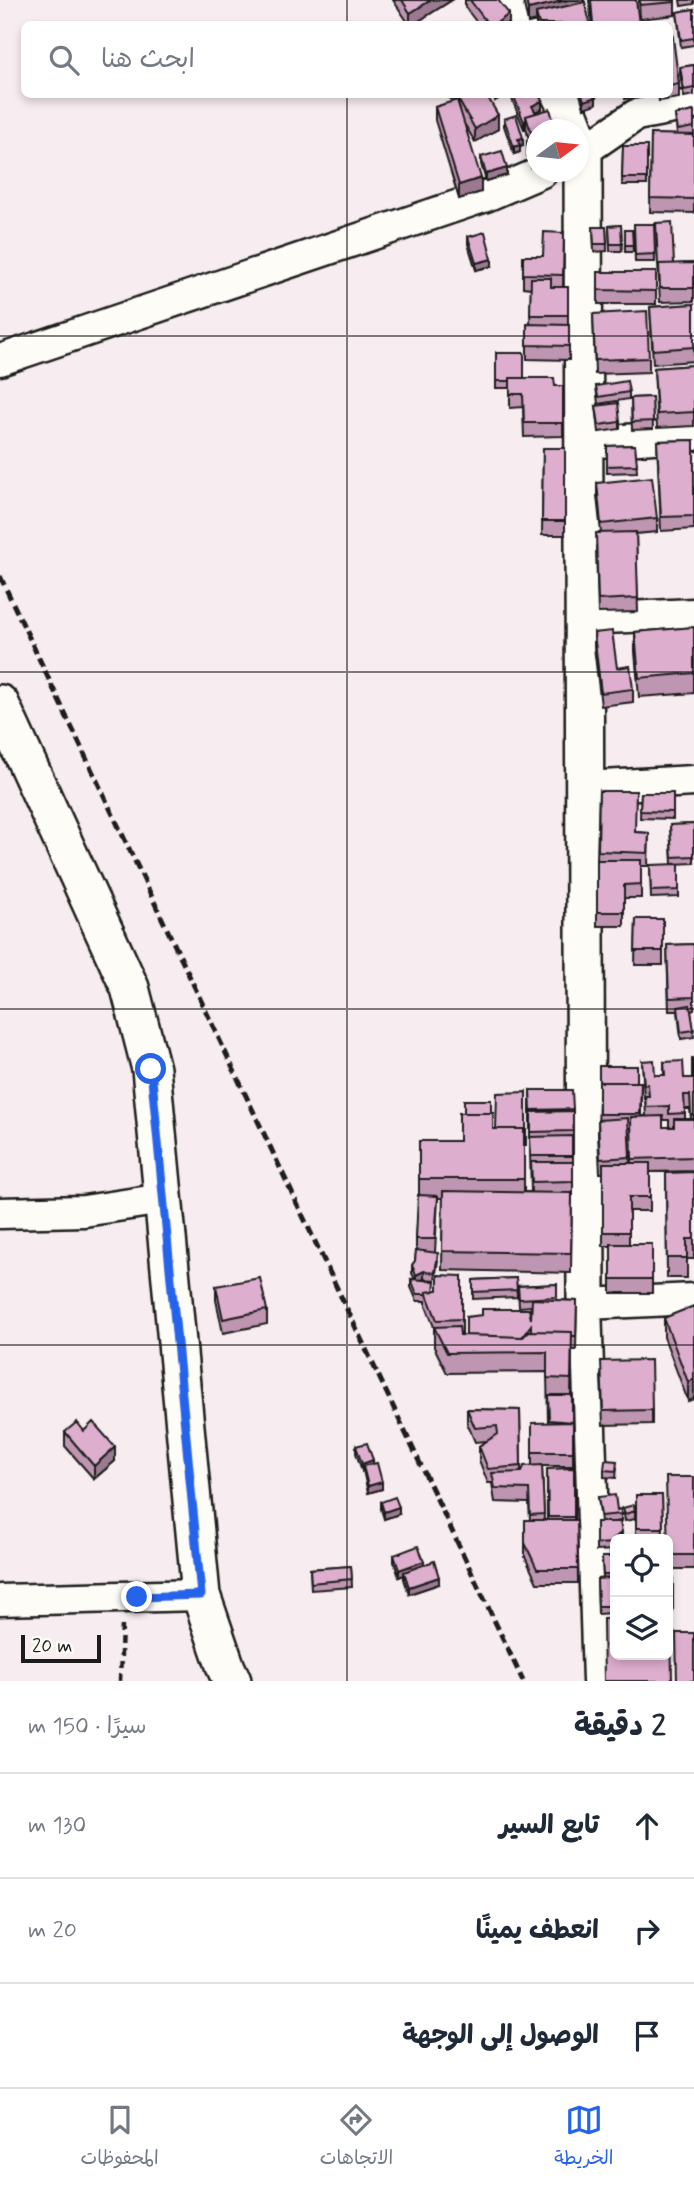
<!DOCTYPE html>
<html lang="ar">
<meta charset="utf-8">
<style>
:root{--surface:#fff;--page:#f2f2f3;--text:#1f2937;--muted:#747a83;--line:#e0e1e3;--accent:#2563eb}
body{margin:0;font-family:Mynerve,"Playpen Sans Arabic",sans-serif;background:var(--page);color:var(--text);direction:rtl}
.controls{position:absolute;right:21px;bottom:21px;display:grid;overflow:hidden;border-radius:10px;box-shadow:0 4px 10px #0003}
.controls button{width:63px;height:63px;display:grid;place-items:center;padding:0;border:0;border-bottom:2px solid var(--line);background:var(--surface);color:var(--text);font:35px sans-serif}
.compass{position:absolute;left:526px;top:119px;width:63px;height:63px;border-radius:50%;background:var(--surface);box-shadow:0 4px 10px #0003;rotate:75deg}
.scale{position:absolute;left:21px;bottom:18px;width:80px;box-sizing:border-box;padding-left:7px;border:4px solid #1c1c1c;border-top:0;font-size:19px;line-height:24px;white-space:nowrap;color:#1c1c1c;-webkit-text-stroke:5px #fdfcf7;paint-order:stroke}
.stop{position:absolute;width:21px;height:21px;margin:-16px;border:5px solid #2563eb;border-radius:50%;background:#fff}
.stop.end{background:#2563eb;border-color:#fff;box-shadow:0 2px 7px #0008}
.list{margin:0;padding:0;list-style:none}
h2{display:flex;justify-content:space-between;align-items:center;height:91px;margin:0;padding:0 28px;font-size:30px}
h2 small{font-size:23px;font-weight:400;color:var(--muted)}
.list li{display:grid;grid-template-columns:46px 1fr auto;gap:21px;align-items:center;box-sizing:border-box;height:105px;padding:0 28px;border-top:2px solid var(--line)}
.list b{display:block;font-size:26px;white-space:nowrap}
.list em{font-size:23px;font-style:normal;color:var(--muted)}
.icon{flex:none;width:38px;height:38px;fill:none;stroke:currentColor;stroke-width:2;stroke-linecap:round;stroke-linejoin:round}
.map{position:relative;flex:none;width:694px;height:1681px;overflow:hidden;direction:ltr}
.search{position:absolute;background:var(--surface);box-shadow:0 4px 10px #0003;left:21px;right:21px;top:21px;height:77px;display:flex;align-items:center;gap:18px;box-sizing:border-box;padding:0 24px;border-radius:10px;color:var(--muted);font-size:26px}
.sheet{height:406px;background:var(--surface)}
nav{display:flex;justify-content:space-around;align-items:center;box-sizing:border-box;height:98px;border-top:2px solid var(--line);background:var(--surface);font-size:19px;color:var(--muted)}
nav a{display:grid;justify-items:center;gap:4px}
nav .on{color:var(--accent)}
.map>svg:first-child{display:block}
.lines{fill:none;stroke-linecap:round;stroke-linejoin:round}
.minor-casing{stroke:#1c1c1c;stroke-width:35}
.tertiary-casing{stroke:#1c1c1c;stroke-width:42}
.path{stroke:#1c1c1c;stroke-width:4.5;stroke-dasharray:7 5;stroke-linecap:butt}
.minor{stroke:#fdfcf7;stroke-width:30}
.tertiary{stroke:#fdfcf7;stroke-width:37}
.rail{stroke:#1c1c1c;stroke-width:5;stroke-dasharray:10 5;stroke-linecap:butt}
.wall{fill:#bf96b2;stroke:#1c1c1c;stroke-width:2;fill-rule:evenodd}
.shaded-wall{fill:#9b7a91;stroke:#1c1c1c;stroke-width:2}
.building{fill:#deaecf;stroke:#1c1c1c;stroke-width:2}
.route{stroke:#2563eb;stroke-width:9}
.grid{fill:none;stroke:#1c1c1c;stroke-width:2;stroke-opacity:0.55}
</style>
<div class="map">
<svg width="694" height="1681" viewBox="0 0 694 1681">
<rect width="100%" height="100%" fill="#f7ecef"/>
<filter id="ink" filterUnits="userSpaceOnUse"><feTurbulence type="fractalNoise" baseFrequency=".0143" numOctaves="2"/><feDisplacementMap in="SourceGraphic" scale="14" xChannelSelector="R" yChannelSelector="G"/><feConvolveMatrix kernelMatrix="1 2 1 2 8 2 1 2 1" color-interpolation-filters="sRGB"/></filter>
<g filter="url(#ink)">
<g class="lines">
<defs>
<path id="minor" d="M578,155L636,115L694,104
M0,360L486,196L542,172
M583,443L694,435
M583,619L694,614
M584,787L694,781
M0,1213L84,1211L163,1199
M0,1600L201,1595
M598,1681L586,1304L694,1299"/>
<path id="tertiary" d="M508,0L522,24
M561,94L575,130
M578,140L583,153L586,1304
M0,704L130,988L151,1069L201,1595L226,1668L232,1681"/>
</defs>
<!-- minor casing -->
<use href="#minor" class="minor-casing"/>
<!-- tertiary casing -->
<use href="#tertiary" class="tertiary-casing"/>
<!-- path -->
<path class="path" d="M120,1681L122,1625"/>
<!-- minor -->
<use href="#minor" class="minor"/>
<!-- tertiary -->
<use href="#tertiary" class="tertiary"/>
<!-- rail -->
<path class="rail" d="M0,576L523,1681"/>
</g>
<!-- wall -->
<path class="wall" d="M393,0H452L414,24H409Z
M465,0H498L509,24H478L465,7Z
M523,0H584L590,24H536V21L528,23Z
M589,0H636L639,24H592Z
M639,0H675V15L640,19Z
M680,0H694V4L681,6Z
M694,9V45L681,47L677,12Z
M669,24L679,84V98L659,101L658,94H669Z
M694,65V95L684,97L680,74V67Z
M448,94H486L498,129L475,142L465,125L481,192L459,199L435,120V107L452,102Z
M510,94H539L542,109L535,112L536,130V165L531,167L527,155V141L529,140L526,128L524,129Z
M580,94H595L596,104L584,108Z
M694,111V213L650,212L651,134L677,135L675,115Z
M504,119L523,145L520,146V152L514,154L504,126Z
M623,146H647V185H622Z
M481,157L507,175L486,181L481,164Z
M656,223L674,264L694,263V301L660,302Z
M634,224H654L655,262H635Z
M621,225L622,251H610L609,226Z
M593,227H606L607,251L594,252Z
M625,230H632L633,252H625Z
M564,233L563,287H568V325H569V360L527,359V345L530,324L531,288L523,287V256H543Z
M468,237L492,266L476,270L468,244Z
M598,272H656V304H598Z
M694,304V361L653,364L650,307Z
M593,314L649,358V372L595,374Z
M496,353L524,378L555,386H563V436L524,437L523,407L510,408V388H496Z
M694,365V426L657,428L654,368Z
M596,386L629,392V399L598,404Z
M652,397L653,429L632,430L631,398Z
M596,406L620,422V429L599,432Z
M694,440V529L661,531L657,441Z
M635,445L637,472L607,473V446Z
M543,448H565V535H542Z
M597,483L657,518V532L636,534L638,612L598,613L596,547L601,533L597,496Z
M694,627V693L639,697L635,652V632Z
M594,633L617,668L633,689V702L601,706L594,647Z
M599,791L636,832L649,833L648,866H641V898H624V926H597V860Z
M641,793H673V819L640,818Z
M694,824V863L672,864L670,825Z
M679,864V897L651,898L650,866Z
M636,919H663V965H635Z
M694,944V1010L691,1011L694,1037L681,1039L678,1011H669L667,945Z
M692,1059H694V1171L650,1172V1211H629V1244H652V1293H611V1246H603V1173H600L598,1134L599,1094L637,1082H641V1116H646L645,1099H644L642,1061L655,1075H664V1062L684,1078H692ZM685,1109H690L691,1119H685ZM663,1120H669V1127H663ZM628,1128H631L632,1163H630Z
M530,1090L573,1109V1195H572L571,1273L442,1270L443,1198H438L435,1252L438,1260L435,1280L424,1279L421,1280L434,1291L438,1290L462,1276V1333H460V1335H466L531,1319V1306L519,1307L518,1286L557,1284V1300L577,1301L576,1350H572L571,1395L573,1422V1466H542L544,1520H547V1469L574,1468V1520H577L578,1583H537L525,1557V1520H530L529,1503L495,1502L492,1483H488L479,1460V1446L486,1441L475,1442L467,1423V1409L520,1410L521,1472L532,1466V1423H548L547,1372L447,1373L434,1347V1327L426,1306V1301H417L411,1287V1279L415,1280L412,1273V1265L415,1261L416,1252V1239L419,1195V1141H459L491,1113L493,1129H496L526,1092V1145H524V1192H531L530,1151Z
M694,1172V1259H687V1278H667L666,1173Z
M516,1278L517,1297L473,1299V1280Z
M216,1286L267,1310V1324L223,1333L216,1300Z
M694,1306L688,1401L664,1337V1318Z
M601,1375L652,1410V1424L603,1425Z
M84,1431L115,1461L94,1479L65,1446V1432Z
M356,1446L373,1464L382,1489L368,1493L363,1470L362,1471L356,1453Z
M617,1468L616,1478L604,1477V1470Z
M694,1477V1569H673V1612H668V1539Z
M636,1495H662L663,1539H636Z
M598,1497L617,1510L621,1509V1521L614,1522L622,1539H615V1550L596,1551V1522H601Z
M381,1502L399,1514L384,1519L381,1509Z
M623,1508L635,1511V1519L625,1521Z
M394,1555L424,1565L439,1584L409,1594L404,1579V1575L399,1577L394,1562Z
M602,1557H615V1655L613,1582H611L612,1613L598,1614L597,1579H603Z
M351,1566L352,1587L311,1590L310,1569Z"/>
<!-- shaded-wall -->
<path class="shaded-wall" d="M431,0H452L414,24H410V13Z
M568,0H584V10L536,13V21L528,23V9Z
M509,14V24H495Z
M495,94H507L495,101Z
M625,94H643L625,99Z
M596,97V104L584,108V101Z
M542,101V109L532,113V106Z
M498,115V129L475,142V129Z
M526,121V128L524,129V122Z
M523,138V145L520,146V152L514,154V147L518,139Z
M536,152V165L531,167V154Z
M507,168V175L486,181V174Z
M481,178V192L459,199V185Z
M492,259V266L476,270V263Z
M424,1271V1279L416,1282V1275Z
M694,1379V1399L688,1401V1382Z
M115,1447V1461L94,1479V1466Z
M373,1460V1467L363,1466V1470L362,1471V1464Z
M382,1482V1489L368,1493V1486Z
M399,1507V1514L384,1519V1512Z
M622,1532V1539H615V1545L613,1539Z
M424,1561V1568L404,1572V1575L399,1577V1570Z
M439,1577V1584L409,1594V1587Z"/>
<!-- building -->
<path class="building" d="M402,0H431L410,13Z
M470,0H498L509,14L495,24H488Z
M526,0H568L528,9Z
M591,0H636L639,24H593Z
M640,0H675V2L640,5Z
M585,2L590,24H539L536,13Z
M694,9V38L681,40L677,12Z
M671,23L679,84L669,86V24H662Z
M694,65V88L684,90L680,67Z
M455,94H486L498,115L475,129Z
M513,94H539L542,101L532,106L536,113L526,116V121L524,122Z
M582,94H595L596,97L584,101Z
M457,100L481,178L459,185L435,107Z
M550,109L556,130H536V152L531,154L527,141L533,139L526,116Z
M694,111V127L678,130L675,115Z
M516,115L523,138L518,139L520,145L514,147L504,119Z
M651,134L694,135V199L650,198Z
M623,146H647V178H622Z
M502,151L507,168L486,174L481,157Z
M672,222L674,264H658L656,223Z
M634,224H654L655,254L635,255Z
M621,225L622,244H610L609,226Z
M593,227H606L607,244H594Z
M625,230H632L633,245H625Z
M485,232L492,259L476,263L468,237Z
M544,232L564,233L563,275L523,274V256H543Z
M694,263V288H660L659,264Z
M598,272H656V291L598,290Z
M531,278H551V287H568V315H530Z
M694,304V347L653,350L650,307Z
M647,311L649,358L595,360L593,314Z
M527,324L569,325V346L527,345Z
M496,353H524V378H510V381H496Z
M694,365V412L657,414L654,368Z
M510,378H554L555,386H563V423H524L523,394H510Z
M627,381L629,392L598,397L596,386Z
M652,397L653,421L632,422L631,398Z
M618,403L620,422L599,425L596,406Z
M694,440V516L661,517L657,441Z
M635,445L637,465L607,466V446Z
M543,448H565V521H542Z
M652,477L657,518L601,524L597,483Z
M636,532L638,598L598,600L596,533Z
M694,627V673L639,678L635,632Z
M612,631L617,668L630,666L633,689L601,693L594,633Z
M599,791H636L635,832L649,833L648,853L598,851Z
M641,793H673V812L640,811Z
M694,824V856L672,857L670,825Z
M597,860H641V884L624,885V912H597Z
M679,864V890L651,891L650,865Z
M636,919H663V951H635Z
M694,944V997L669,998L667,945Z
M690,1005L694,1030L681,1032L678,1007Z
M692,1059H694V1115H691L690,1095H684L685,1113L669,1114V1106L646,1107L645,1096H649L648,1084L644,1085L642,1061L654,1060L655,1075H665L664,1062L683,1061L684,1078H693Z
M599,1066H637V1082H599V1087Z
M599,1082H641L640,1114H599Z
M530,1090H572L573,1109L531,1110Z
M526,1092V1131H524V1129H496L497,1093Z
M464,1100H491V1113H464Z
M573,1111V1131L531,1132V1112Z
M459,1113H493V1129H524V1179H419V1141H459Z
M663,1116V1127H674V1119H694V1157L632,1159L631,1117Z
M628,1118L630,1157L600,1159L598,1120Z
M572,1136V1156H531L530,1137Z
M531,1162H573V1181L532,1182Z
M603,1163H650V1197H629V1232H603Z
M694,1172V1239H687V1258H667L666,1173Z
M443,1191L572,1193L571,1253L442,1251Z
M418,1195L438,1196L435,1239H416Z
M611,1244H652V1279H611Z
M416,1250L438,1253L435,1273L424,1271L416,1275L412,1265L415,1261Z
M438,1275L462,1276V1319L437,1320L426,1292L438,1290Z
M260,1278L267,1310L223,1319L216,1286Z
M516,1278L517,1290L473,1292V1280Z
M411,1279L435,1281L434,1291L426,1292L427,1294H417Z
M557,1284V1297L519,1299L518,1286Z
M532,1299L577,1301L576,1336H572V1332L531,1331V1325L522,1337L466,1335V1317L482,1315V1309H529L531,1319Z
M694,1306V1379L688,1382L664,1318Z
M459,1326L460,1335L523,1337L529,1331L572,1332L571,1379L547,1378V1352L447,1353L434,1327Z
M651,1360L652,1410L603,1411L601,1361Z
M548,1395H572V1422L549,1420Z
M467,1409L520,1410L521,1466L488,1469L479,1446L498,1434L497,1426L475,1428Z
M77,1422L84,1431L93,1422L115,1447L94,1466L65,1432Z
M573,1422V1452H532V1423Z
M367,1443L373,1460L362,1464L356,1446Z
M605,1460L617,1461L616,1471L604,1470Z
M377,1463L382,1482L368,1486L363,1466Z
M542,1465L544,1514L530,1515L529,1489L495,1488L492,1473L522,1472L524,1466Z
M574,1468V1517H548L547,1469Z
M666,1477H694V1555H668Z
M615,1495L617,1510L621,1509V1514L601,1516L598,1497Z
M636,1495H662L663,1528H636Z
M395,1497L399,1507L384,1512L381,1502Z
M634,1505L635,1511L625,1514L623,1508Z
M525,1520H577L578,1569H537L525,1543Z
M596,1522H620L622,1532L613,1539L615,1543L596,1544Z
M418,1546L424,1561L399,1570L394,1555Z
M602,1557H615V1573H613V1575H603Z
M434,1561L439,1577L409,1587L404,1572Z
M351,1566L352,1579L311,1583L310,1569Z
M668,1569H673V1605H668Z
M613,1573H615V1609Z
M611,1578L612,1606H598L597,1579Z
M615,1618V1655H668V1618H671L672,1681H604L603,1619Z
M676,1633H694V1681H677Z"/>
</g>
<g class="lines" filter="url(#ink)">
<!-- route -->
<path class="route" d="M137,1597L201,1595L151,1069"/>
</g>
<!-- grid -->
<path class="grid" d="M347,0V24M347,94V1681M0,336H694M0,672H694M0,1009H694M0,1345H694"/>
</svg>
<div class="controls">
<button><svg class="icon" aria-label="locate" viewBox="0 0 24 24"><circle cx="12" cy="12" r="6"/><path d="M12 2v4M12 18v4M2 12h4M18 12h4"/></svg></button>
<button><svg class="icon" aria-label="layers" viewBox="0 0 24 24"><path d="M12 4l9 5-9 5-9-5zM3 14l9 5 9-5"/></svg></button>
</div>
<svg class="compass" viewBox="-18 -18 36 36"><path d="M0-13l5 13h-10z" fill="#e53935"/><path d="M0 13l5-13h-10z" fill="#747a83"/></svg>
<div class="scale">20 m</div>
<div class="stop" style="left:151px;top:1069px"></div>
<div class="stop end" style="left:137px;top:1597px"></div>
<div class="search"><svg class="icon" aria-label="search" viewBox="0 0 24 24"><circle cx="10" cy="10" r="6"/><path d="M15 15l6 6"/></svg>ابحث هنا</div>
</div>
<section class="sheet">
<h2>2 دقيقة<small>سيرًا · 150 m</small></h2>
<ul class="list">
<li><svg class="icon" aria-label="ahead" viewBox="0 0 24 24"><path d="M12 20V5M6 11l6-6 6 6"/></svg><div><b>تابع السير</b></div><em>130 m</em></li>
<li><svg class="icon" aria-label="right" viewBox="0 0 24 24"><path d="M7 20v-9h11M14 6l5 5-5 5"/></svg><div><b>انعطف يمينًا</b></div><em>20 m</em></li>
<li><svg class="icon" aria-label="arrive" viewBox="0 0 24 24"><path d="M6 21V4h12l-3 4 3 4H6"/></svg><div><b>الوصول إلى الوجهة</b></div></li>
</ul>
</section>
<nav>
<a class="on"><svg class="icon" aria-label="map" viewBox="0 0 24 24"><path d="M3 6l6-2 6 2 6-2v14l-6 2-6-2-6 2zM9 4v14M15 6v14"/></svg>الخريطة</a>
<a><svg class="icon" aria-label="directions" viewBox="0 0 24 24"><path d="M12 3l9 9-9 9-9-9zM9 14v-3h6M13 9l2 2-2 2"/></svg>الاتجاهات</a>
<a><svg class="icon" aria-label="saved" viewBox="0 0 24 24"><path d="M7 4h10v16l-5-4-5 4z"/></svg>المحفوظات</a>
</nav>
